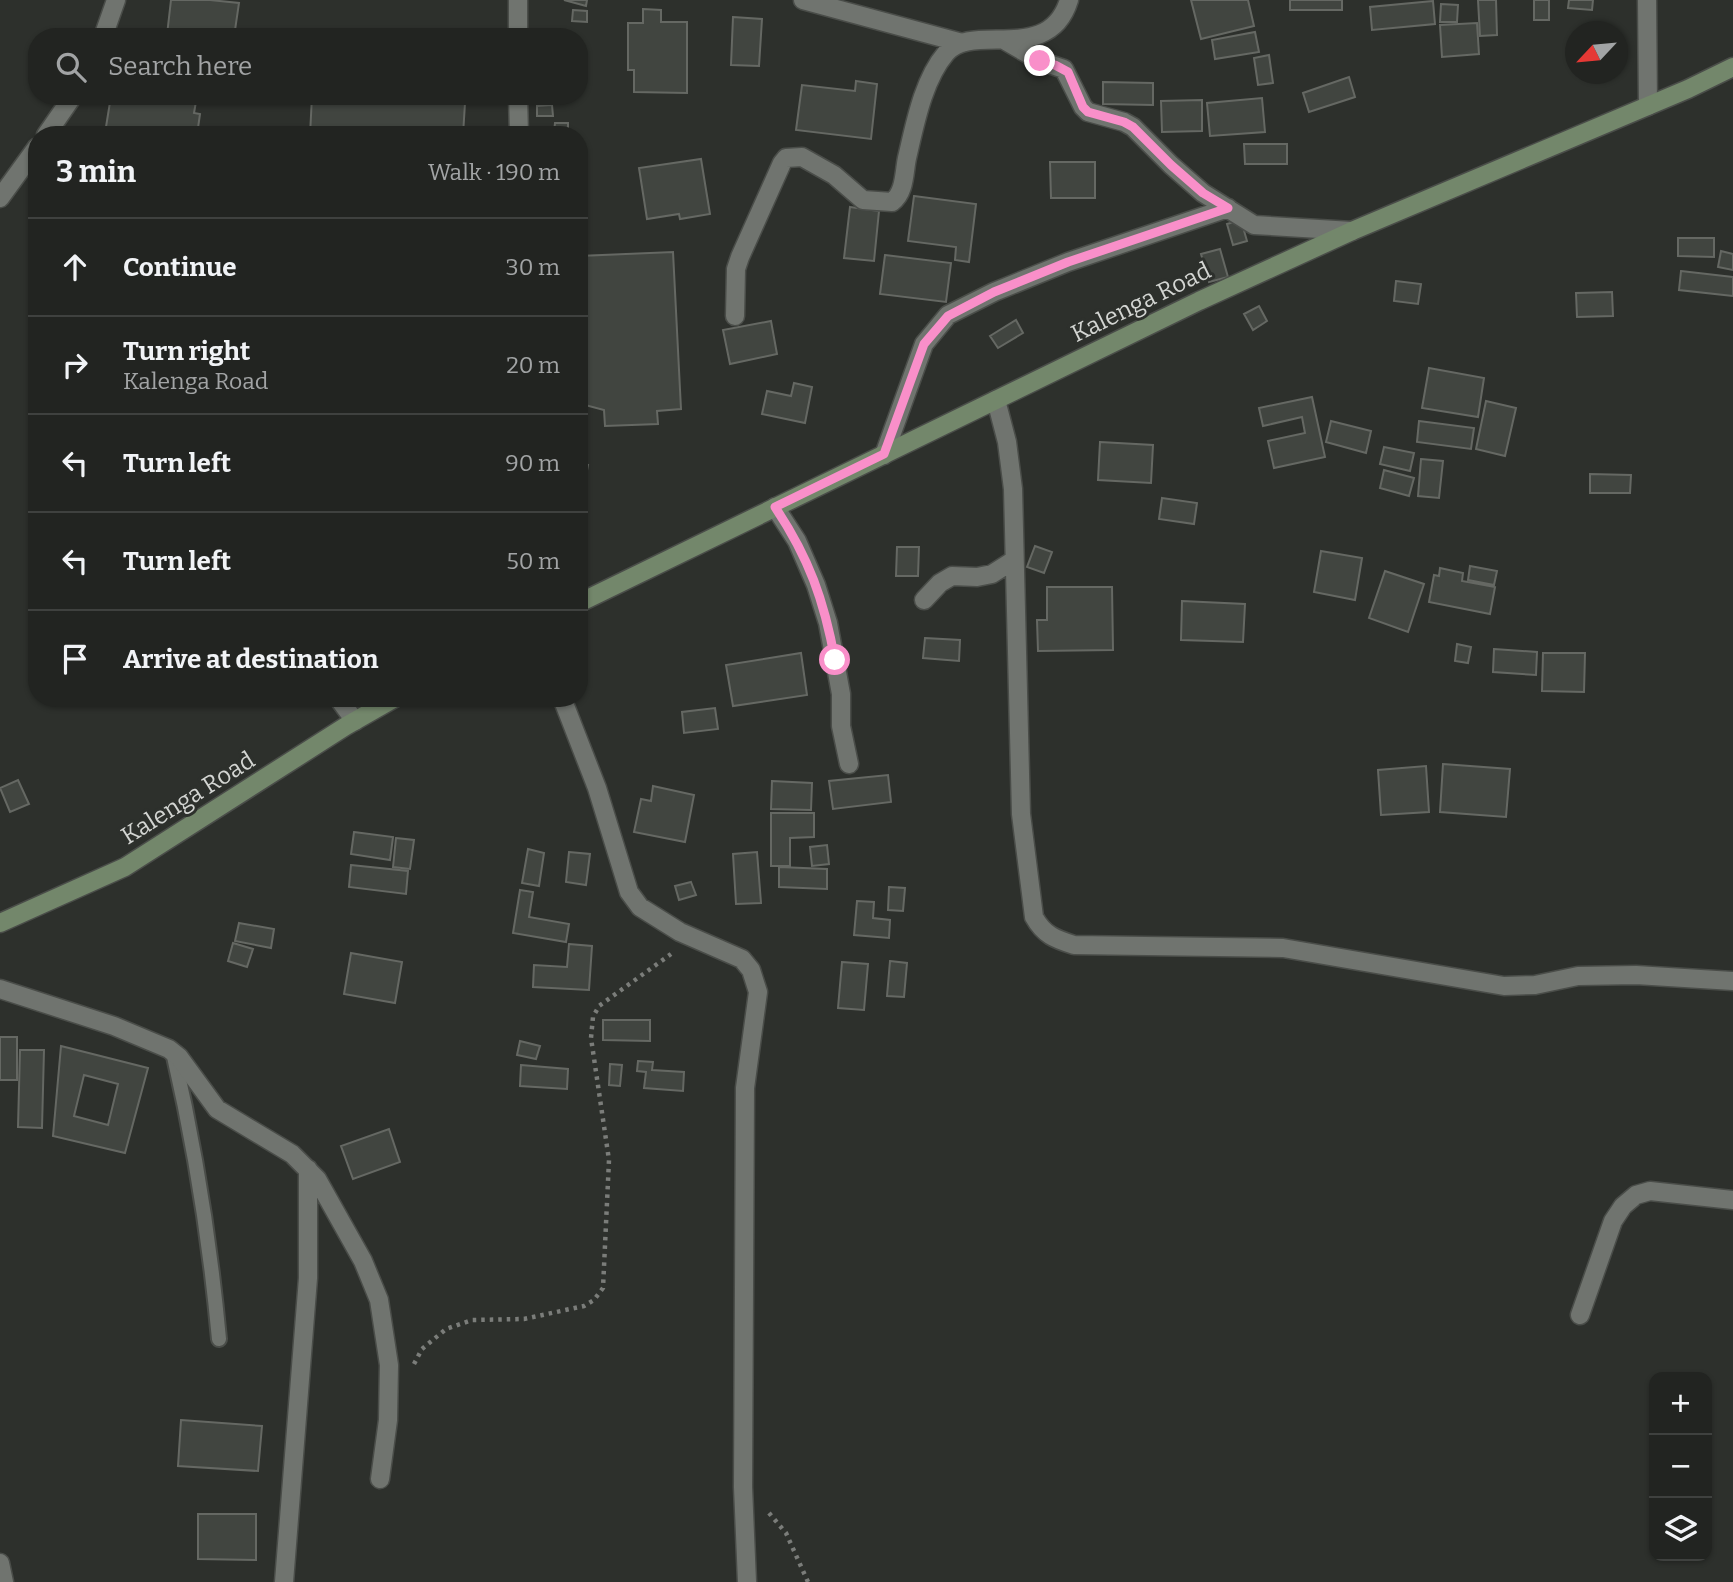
<!DOCTYPE html>
<meta charset="utf-8">
<style>
:root{--surface:#222421;--page:#2e302e;--text:#f1f3f6;--muted:#a2a4a5;--line:#3f413f}
body{margin:0;font-family:Bitter,serif;background:var(--page);color:var(--text)}
.controls{position:absolute;right:21px;bottom:21px;display:grid;overflow:hidden;border-radius:14px;box-shadow:0 2px 5px #0004}
.controls button{width:63px;height:63px;display:grid;place-items:center;padding:0;border:0;border-bottom:2px solid var(--line);background:var(--surface);color:var(--text);font:35px sans-serif}
.compass{position:absolute;left:1565px;top:21px;width:63px;height:63px;border-radius:50%;background:var(--surface);box-shadow:0 2px 5px #0004;rotate:244deg}
.stop{position:absolute;width:21px;height:21px;margin:-16px;border:5px solid #f98fc9;border-radius:50%;background:#fff}
.stop.end{background:#f98fc9;border-color:#fff;box-shadow:0 2px 7px #0008}
.list{margin:0;padding:0;list-style:none}
h2{display:flex;justify-content:space-between;align-items:center;height:91px;margin:0;padding:0 28px;font-size:30px}
h2 small{font-size:23px;font-weight:400;color:var(--muted)}
.list li{display:grid;grid-template-columns:46px 1fr auto;gap:21px;align-items:center;box-sizing:border-box;height:98px;padding:0 28px;border-top:2px solid var(--line)}
.list b{display:block;font-size:26px;white-space:nowrap}
.list p{margin:0;font-size:23px;white-space:nowrap;color:var(--muted)}
.list em{font-size:23px;font-style:normal;color:var(--muted)}
.icon{flex:none;width:38px;height:38px;fill:none;stroke:currentColor;stroke-width:2;stroke-linecap:round;stroke-linejoin:round}
.map{position:relative;flex:none;width:1733px;height:1582px;overflow:hidden}
.search{position:absolute;background:var(--surface);box-shadow:0 2px 5px #0004;left:28px;top:28px;width:560px;height:77px;display:flex;align-items:center;gap:18px;box-sizing:border-box;padding:0 24px;border-radius:28px;color:var(--muted);font-size:26px}
.panel{position:absolute;background:var(--surface);box-shadow:0 2px 5px #0004;left:28px;top:126px;width:560px;height:581px;border-radius:28px}
.map>svg:first-child{display:block}
.building{fill:#414540;stroke:#656863;stroke-width:2;fill-rule:evenodd}
.lines{fill:none;stroke-linecap:round;stroke-linejoin:round}
.service-casing{stroke:#4a4d49;stroke-width:18}
.minor-casing{stroke:#4a4d49;stroke-width:21}
.secondary-casing{stroke:#4a4d49;stroke-width:21}
.path{stroke:#7b7d7a;stroke-width:4.5;stroke-dasharray:3.5 5;stroke-linecap:butt}
.service{stroke:#70746f;stroke-width:14}
.minor{stroke:#70746f;stroke-width:18}
.secondary{stroke:#73876b;stroke-width:18}
.route{stroke:#f98fc9;stroke-width:9}
.labels{text-anchor:middle;dominant-baseline:central;stroke-width:6;stroke-linejoin:round;paint-order:stroke}
.street-label{font-size:24px;fill:#d3d5d2;stroke:#2d302c}
</style>
<div class="map">
<svg width="1733" height="1582" viewBox="0 0 1733 1582">
<rect width="100%" height="100%" fill="#2d302c"/>
<!-- building -->
<path class="building" d="M171,0H210L239,3L234,37L167,35Z
M564,0H587L586,6Z
M1191,0H1248L1254,26L1201,39Z
M1290,0H1342V10H1290Z
M1478,0H1496L1497,35L1480,36Z
M1534,0H1549V20H1534Z
M1569,0H1593L1592,10L1568,8Z
M1433,1L1435,24L1372,30L1370,7Z
M1441,4L1458,5L1457,22H1440Z
M643,9L661,10V22H687V93L634,92V70H628V23H643Z
M573,10L587,11V22L572,21Z
M733,17L762,19L759,66L731,65Z
M1477,23L1479,54L1442,57L1440,25Z
M1255,32L1259,52L1215,59L1212,40Z
M1269,55L1273,83L1258,85L1254,58Z
M1349,77L1355,97L1309,112L1303,93Z
M856,81L877,84L871,139L796,130L802,85L855,91Z
M1103,82L1153,83V105L1103,104Z
M111,96H197L194,113L200,114L197,135L105,133Z
M312,96L465,103L463,135H418L380,131V135H310Z
M1262,98L1265,132L1210,136L1207,103Z
M1202,100V131L1162,132L1161,101Z
M552,105L553,116H537V106Z
M555,123H568V132H554Z
M1244,144H1287V164H1245Z
M701,159L710,214L680,219L679,214L647,219L639,168Z
M1050,162H1095V198H1051Z
M914,196L976,204L969,262L955,260L956,247L908,241Z
M850,207L879,211L874,261L844,258Z
M1241,220L1247,241L1233,245L1227,224Z
M1678,238H1714V257L1678,256Z
M1220,249L1228,277L1209,282L1201,254Z
M1721,251L1733,254V270L1718,267Z
M673,252L681,409L657,411L658,424L605,426L604,410L585,405L579,256Z
M885,255L951,263L946,302L880,294Z
M1681,271L1733,277V296L1679,290Z
M1396,281L1421,284L1418,304L1394,301Z
M1612,292L1613,316L1577,317L1576,293Z
M1259,306L1267,321L1253,330L1244,314Z
M1016,320L1023,333L998,348L990,336Z
M771,321L777,354L730,364L723,330Z
M1429,368L1484,378L1478,417L1422,408Z
M794,383L812,387L805,423L762,414L767,391L791,396Z
M1312,397L1325,457L1274,468L1268,441L1305,433L1302,417L1263,426L1259,408Z
M1486,401L1516,408L1505,456L1476,449Z
M1331,421L1371,431L1366,453L1326,442Z
M1419,421L1474,428L1471,449L1417,442Z
M1100,442L1153,445L1151,483L1098,480Z
M1384,447L1414,453L1410,471L1380,464Z
M1421,459L1443,461L1439,498L1418,496Z
M579,464L588,465L584,488L579,487Z
M1384,470L1414,478L1409,496L1380,488Z
M1590,474L1631,475L1630,493H1590Z
M1162,498L1197,503L1194,524L1159,519Z
M1035,546L1052,552L1044,573L1027,567Z
M897,547H919L918,576H896Z
M1321,551L1362,558L1355,600L1314,592Z
M1470,566L1497,571L1494,585L1468,580Z
M1440,568L1463,573L1462,581L1495,587L1490,614L1429,602L1434,575L1439,576Z
M1385,571L1424,584L1408,632L1369,618Z
M1047,587H1112L1113,650L1038,651L1037,620H1047Z
M1182,601L1245,604L1243,642L1181,640Z
M925,638L960,640L959,661L923,658Z
M1457,644L1471,647L1468,663L1455,661Z
M1494,649L1537,652L1536,675L1493,672Z
M801,653L807,695L733,706L726,665Z
M1543,653H1585L1584,692L1542,691Z
M715,708L718,729L684,733L682,712Z
M1443,764L1510,769L1506,817L1440,812Z
M1426,766L1429,812L1381,815L1378,770Z
M888,775L891,802L833,809L829,781Z
M18,780L29,804L10,812L0,788Z
M772,781L812,783L811,810L771,809Z
M653,786L694,795L685,842L634,832L641,799L651,801Z
M771,813H814V837L790,838V866H771Z
M354,832L393,837L390,860L351,854Z
M396,838L414,840L410,869L393,867Z
M827,845L829,864L812,866L810,847Z
M528,849L544,853L539,886L522,883Z
M569,852L590,854L586,885L566,882Z
M757,852L761,903L736,904L733,854Z
M351,865L408,871L406,894L349,887Z
M779,867L827,869V889L779,887Z
M691,882L696,895L679,900L675,886Z
M889,887L905,888L903,911L888,910Z
M520,890L533,892L529,917L569,924L566,942L513,933Z
M857,901L874,902L873,918L890,920L889,938L854,935Z
M239,923L274,929L271,948L235,941Z
M233,943L253,949L247,967L228,961Z
M569,944L592,946L589,990L533,987L534,965L567,967Z
M351,953L402,962L395,1003L344,994Z
M890,961L907,963L904,997L887,996Z
M842,962L868,964L864,1010L838,1008Z
M603,1020H650V1041L603,1040Z
M0,1037H17V1080H0Z
M520,1041L540,1046L536,1059L517,1055Z
M61,1046L148,1068L125,1153L53,1136ZM84,1075L118,1084L108,1125L74,1116Z
M20,1050H44L42,1128L18,1127Z
M638,1061L653,1062L652,1070L684,1072L683,1091L644,1088L646,1072L637,1071Z
M610,1064L622,1065L620,1086L609,1085Z
M521,1065L568,1069L567,1089L520,1086Z
M389,1129L400,1162L353,1179L341,1146Z
M181,1420L262,1426L258,1471L178,1466Z
M198,1514H256V1560L198,1559Z"/>
<g class="lines">
<defs>
<path id="service" d="M173,1052C195,1147 210,1242 219,1339"/>
<path id="minor" d="M518,0V37
M803,0L962,43
M1647,0L1648,106
M103,37L116,0
M1004,40L1040,61L1064,69L1083,107L1088,112L1124,122L1133,127L1171,165L1203,193L1254,225L1352,231
M518,96L519,135
M46,135L73,96
M0,198L37,147
M735,316L736,269L740,257L782,163L786,158L802,157L834,175L863,200L892,202C905,193 904,172 907,158C915,124 923,80 946,53C973,21 1049,66 1069,0
M996,400L1007,442L1013,489L1021,814L1034,917C1044,935 1055,939 1074,945L1283,948L1504,986L1535,985L1578,976L1636,975L1733,981
M884,455L924,344L948,315L994,292L1068,262L1228,208
M775,507L797,541L816,585L828,623L841,694V726L849,764
M924,600L940,583L952,576L977,577L992,574L1014,560
M338,698L355,721
M562,698L597,788L629,892L640,907L680,932L742,959L751,970L758,992L745,1088L743,1487L747,1582
M0,989L114,1026L169,1049L179,1057L217,1109L292,1154L317,1179L363,1261L379,1300L389,1365L388,1420L380,1479
M1580,1315L1613,1221L1623,1206L1636,1195L1650,1191L1733,1200
M0,1563L4,1582
M284,1582L308,1278V1169"/>
<path id="secondary" d="M579,603L1199,301L1352,231L1688,89L1733,67
M0,923L125,867L346,726L395,698"/>
</defs>
<!-- service casing -->
<use href="#service" class="service-casing"/>
<!-- minor casing -->
<use href="#minor" class="minor-casing"/>
<!-- secondary casing -->
<use href="#secondary" class="secondary-casing"/>
<!-- path -->
<path class="path" d="M414,1364L422,1349L446,1329L472,1320L524,1319L584,1306L594,1300L603,1288L609,1160L591,1038L593,1017L599,1006L671,954
M769,1513L786,1533L808,1582"/>
<!-- service -->
<use href="#service" class="service"/>
<!-- minor -->
<use href="#minor" class="minor"/>
<!-- secondary -->
<use href="#secondary" class="secondary"/>
</g>
<g class="lines">
<!-- route -->
<path class="route" d="M835,660C824,600 809,558 775,507L884,454L924,344L948,316L994,292L1068,262L1228,208L1203,193L1171,165L1133,127L1124,122L1088,112L1083,107L1068,72L1055,65L1040,61"/>
</g>
<g class="labels">
<!-- street labels -->
<g class="street-label">
<text transform="translate(1141 302) rotate(-26)">Kalenga Road</text>
<text transform="translate(188 798) rotate(-32)">Kalenga Road</text>
</g>
</g>
</svg>
<div class="controls">
<button>+</button>
<button>−</button>
<button><svg class="icon" aria-label="layers" viewBox="0 0 24 24"><path d="M12 4l9 5-9 5-9-5zM3 14l9 5 9-5"/></svg></button>
</div>
<svg class="compass" viewBox="-18 -18 36 36"><path d="M0-13l5 13h-10z" fill="#e53935"/><path d="M0 13l5-13h-10z" fill="#a2a4a5"/></svg>
<div class="stop" style="left:835px;top:660px"></div>
<div class="stop end" style="left:1040px;top:61px"></div>
<div class="search"><svg class="icon" aria-label="search" viewBox="0 0 24 24"><circle cx="10" cy="10" r="6"/><path d="M15 15l6 6"/></svg>Search here</div>
<section class="panel">
<h2>3 min<small>Walk · 190 m</small></h2>
<ul class="list">
<li><svg class="icon" aria-label="ahead" viewBox="0 0 24 24"><path d="M12 20V5M6 11l6-6 6 6"/></svg><div><b>Continue</b></div><em>30 m</em></li>
<li><svg class="icon" aria-label="right" viewBox="0 0 24 24"><path d="M7 20v-9h11M14 6l5 5-5 5"/></svg><div><b>Turn right</b><p>Kalenga Road</p></div><em>20 m</em></li>
<li><svg class="icon" aria-label="left" viewBox="0 0 24 24"><path d="M17 20v-9H6M10 6l-5 5 5 5"/></svg><div><b>Turn left</b></div><em>90 m</em></li>
<li><svg class="icon" aria-label="left" viewBox="0 0 24 24"><path d="M17 20v-9H6M10 6l-5 5 5 5"/></svg><div><b>Turn left</b></div><em>50 m</em></li>
<li><svg class="icon" aria-label="arrive" viewBox="0 0 24 24"><path d="M6 21V4h12l-3 4 3 4H6"/></svg><div><b>Arrive at destination</b></div></li>
</ul>
</section>
</div>
